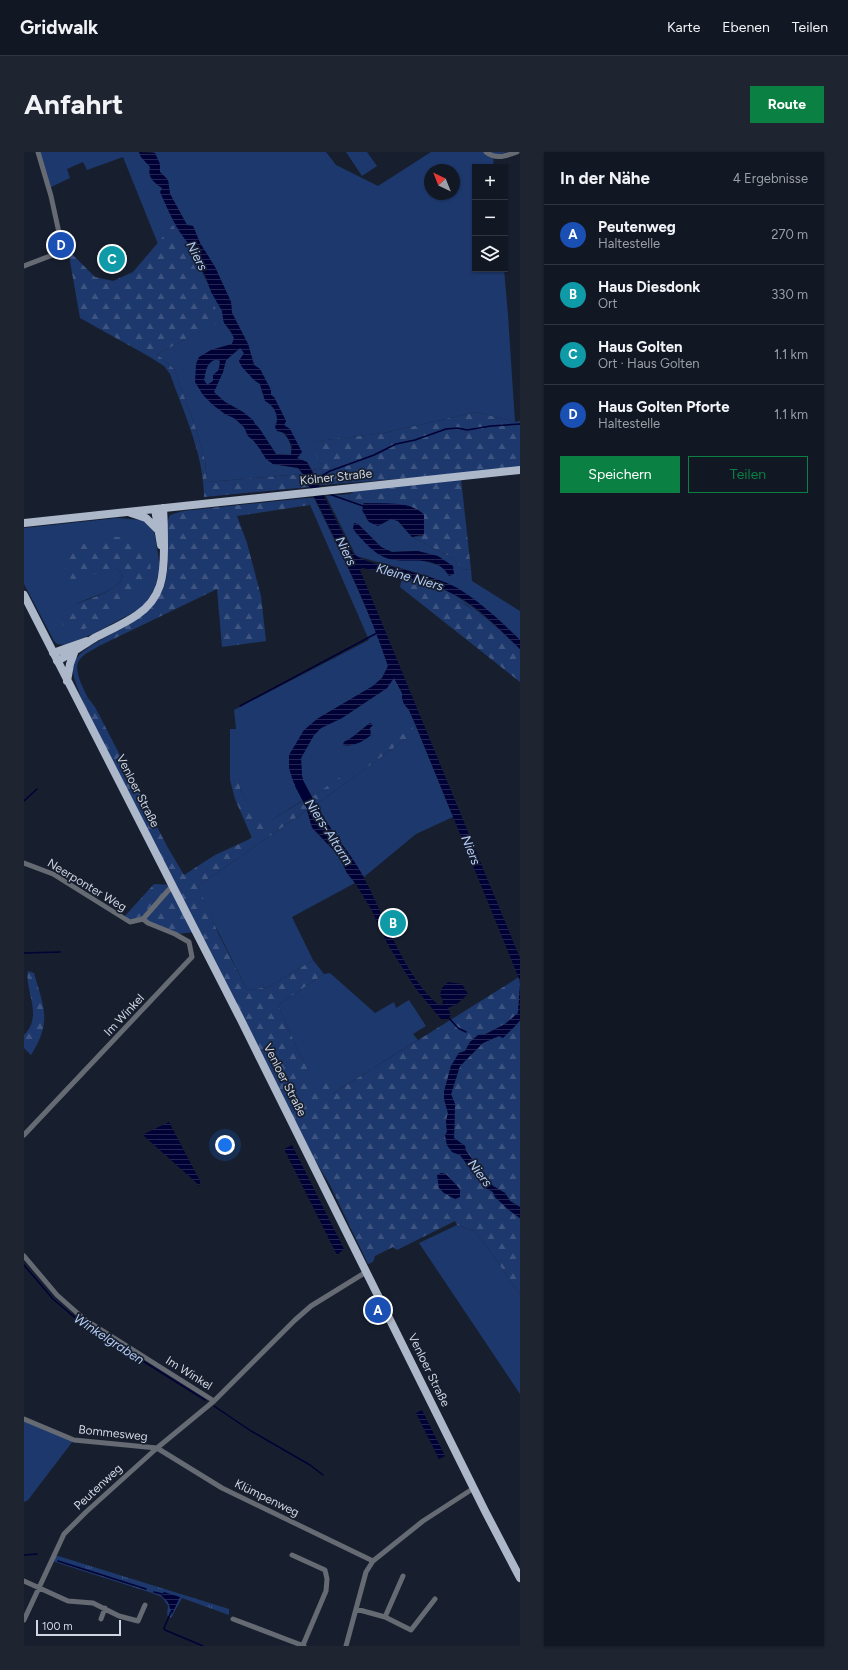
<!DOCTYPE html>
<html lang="de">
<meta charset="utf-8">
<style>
:root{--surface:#111723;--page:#1e2430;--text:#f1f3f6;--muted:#9c9fa6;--line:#303641;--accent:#0b8043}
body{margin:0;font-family:Figtree,sans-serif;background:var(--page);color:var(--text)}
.controls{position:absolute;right:12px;top:12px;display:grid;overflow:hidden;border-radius:0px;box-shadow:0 1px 3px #0004}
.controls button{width:36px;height:36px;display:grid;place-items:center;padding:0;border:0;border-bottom:1px solid var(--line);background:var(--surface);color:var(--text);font:20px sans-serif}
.compass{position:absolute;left:400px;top:12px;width:36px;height:36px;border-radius:50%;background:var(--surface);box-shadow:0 1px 3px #0004;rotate:317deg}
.scale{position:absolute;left:12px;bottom:10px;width:85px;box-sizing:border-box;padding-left:4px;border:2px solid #d0d6e1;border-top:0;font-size:11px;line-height:14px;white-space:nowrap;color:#d0d6e1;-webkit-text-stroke:3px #171f2f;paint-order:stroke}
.you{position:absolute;left:201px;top:993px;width:14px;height:14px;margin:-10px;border:3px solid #fff;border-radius:50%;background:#1a73e8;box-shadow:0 0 0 6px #1a73e833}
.badge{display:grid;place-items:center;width:26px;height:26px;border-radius:50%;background:var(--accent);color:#fff;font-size:13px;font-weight:700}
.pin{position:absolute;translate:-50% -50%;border:2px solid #fff;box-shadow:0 1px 4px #0006}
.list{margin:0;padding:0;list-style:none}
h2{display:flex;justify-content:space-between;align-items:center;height:52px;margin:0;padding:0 16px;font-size:17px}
h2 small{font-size:13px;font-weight:400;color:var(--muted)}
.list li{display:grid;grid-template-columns:26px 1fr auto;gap:12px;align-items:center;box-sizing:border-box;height:60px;padding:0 16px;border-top:1px solid var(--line)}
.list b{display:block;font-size:15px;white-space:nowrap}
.list p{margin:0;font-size:13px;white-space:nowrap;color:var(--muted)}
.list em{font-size:13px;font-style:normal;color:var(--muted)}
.actions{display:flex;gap:8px;padding:12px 16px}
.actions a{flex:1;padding:9px 0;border:1px solid var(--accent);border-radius:0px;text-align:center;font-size:14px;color:var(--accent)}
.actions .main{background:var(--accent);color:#fff}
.icon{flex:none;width:22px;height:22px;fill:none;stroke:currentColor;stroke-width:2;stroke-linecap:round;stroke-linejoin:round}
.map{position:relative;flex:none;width:496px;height:1494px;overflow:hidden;border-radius:0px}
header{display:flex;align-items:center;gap:24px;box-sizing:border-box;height:56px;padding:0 20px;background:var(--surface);border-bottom:1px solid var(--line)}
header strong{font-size:19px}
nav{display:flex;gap:22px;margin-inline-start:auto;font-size:14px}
.intro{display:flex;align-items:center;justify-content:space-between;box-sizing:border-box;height:96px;padding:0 24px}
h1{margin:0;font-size:28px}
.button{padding:10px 18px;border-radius:0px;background:var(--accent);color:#fff;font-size:14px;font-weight:700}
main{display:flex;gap:24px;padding:0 24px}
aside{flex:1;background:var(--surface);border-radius:0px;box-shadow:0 1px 3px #0004}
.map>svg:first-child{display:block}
.grass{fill:#1d386c;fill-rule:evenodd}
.forest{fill:url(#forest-firs)}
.park{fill:url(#park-tufts)}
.water{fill:url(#water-rules);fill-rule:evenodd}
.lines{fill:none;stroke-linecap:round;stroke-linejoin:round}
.stream{stroke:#000135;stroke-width:1.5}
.river{stroke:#000135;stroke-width:10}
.street{stroke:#656a73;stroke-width:5}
.primary{stroke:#acb7c9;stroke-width:8}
.labels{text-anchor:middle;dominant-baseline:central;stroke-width:3.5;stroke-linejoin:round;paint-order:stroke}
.street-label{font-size:12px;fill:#d0d6e1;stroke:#171f2f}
.water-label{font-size:13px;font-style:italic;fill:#b4cbf5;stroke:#171f2f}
</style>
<header>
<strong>Gridwalk</strong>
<nav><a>Karte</a><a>Ebenen</a><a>Teilen</a></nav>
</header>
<div class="intro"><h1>Anfahrt</h1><a class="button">Route</a></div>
<main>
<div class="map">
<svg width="496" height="1494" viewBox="0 0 496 1494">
<defs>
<pattern id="forest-firs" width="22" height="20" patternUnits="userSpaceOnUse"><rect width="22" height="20" fill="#1d386c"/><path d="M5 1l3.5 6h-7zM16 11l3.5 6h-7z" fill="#3d5481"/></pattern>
<pattern id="park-tufts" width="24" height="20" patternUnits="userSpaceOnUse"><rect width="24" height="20" fill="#1d386c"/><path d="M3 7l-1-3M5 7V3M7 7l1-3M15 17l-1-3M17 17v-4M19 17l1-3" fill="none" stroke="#3d5481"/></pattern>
<pattern id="water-rules" width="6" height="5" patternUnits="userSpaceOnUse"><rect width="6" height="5" fill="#000135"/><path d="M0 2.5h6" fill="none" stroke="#242552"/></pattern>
</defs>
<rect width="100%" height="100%" fill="#171f2f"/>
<!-- grass -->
<path class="grass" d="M14,0H115L117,5L125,12L138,36L161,87L166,93V97C177,118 187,137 198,158C199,162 198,166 200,170C202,175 208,180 210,186L208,192L187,198L171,230L201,262L210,266L220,275L224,284L229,288L236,297L238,301L249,312L274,316L279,322L183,330L181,308L171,274L150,217L133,202L197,169L149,74L134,92L99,5L63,18L59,10L43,17L46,26L25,36Z
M128,0H302L312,13L354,34L407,0H482L469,5L470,15H451V117H480L484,163L491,270L452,260L360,281L286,290L299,316L288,318L283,310L274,307L273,306L276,303L260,273L262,269L250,245L247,243L246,237L236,217L230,213L224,192L208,161L207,150L191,115L176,91L169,74L163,73L146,42L144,28L136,20L131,1ZM406,18H430V42H406Z
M322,0H343L353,14L338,24Z
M216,196H218L220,201L215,209C220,219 228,225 236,232C237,236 238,241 240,244C247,254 258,262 251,275C262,282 269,290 267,303L252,302L235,276L219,260L201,250L189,240L199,220L202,208Z
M193,207L196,209C195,218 192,230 183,233L180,228C182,219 182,210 193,207Z
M326,342L325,348L340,351L339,354L343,368L354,374L367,366L374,369L388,385L429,406L438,417L447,418L448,429L496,459V488L473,466L433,436L394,421L332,404L302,344ZM334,372L357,395L368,400L394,399L430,422L423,419L417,414L397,408L365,407L354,402L332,381Z
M283,346H290C317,401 345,456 364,514L358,526L349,534L293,567L265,603L278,647L283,644L278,624L277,606L290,583L297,576L318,566L363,536L370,525L378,541V546L380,552L385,558L392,574L429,665L392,682L340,725L300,668L293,652L386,584L289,644L287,643L248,668L238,671L217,641L215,630L206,628V577H212L210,558L345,488ZM346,572L344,585L337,590L319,593L320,590C331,585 336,577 346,572Z
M93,366L119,368L130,379L136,414L131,436L122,451L114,458L69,482L41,493L33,492L30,489L0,432V376ZM91,416L126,424L38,460C46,456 53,451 61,448C75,442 88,440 98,428L97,420Z
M380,424C431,434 460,463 496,497V500L443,453L410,435L380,426Z
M73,490L75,494C69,498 61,501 56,507C48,516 59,536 64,546L58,548C46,515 41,510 73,490Z
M283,658L288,676L315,704L323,721L331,731L268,765L289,808L244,835L223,838L179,749L174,734Z
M306,821L351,861L370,850L372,856L385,848L402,874L389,882L394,888L308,942L291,933L272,894L254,853L300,822Z
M433,1073L450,1079L464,1096L496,1143V1242L395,1091Z
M0,1269L49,1289L4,1348L0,1350Z"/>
<!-- forest -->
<path class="forest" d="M149,73L198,169L133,202L150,217L171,274L181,308L183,330L279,322L285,335L180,345C180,303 160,261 146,222L140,214L126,205L56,166L44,98L71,125L89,129L109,120Z
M452,260L491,270L496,269V315L426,323L296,333L288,318L299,316L285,290L360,281Z
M437,327L447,418L438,417L429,406L388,385L399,384L377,353L340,351L325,348L326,342L331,339Z
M283,346L286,353L213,364L223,391L237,444L242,489L198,495L193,437L75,494L73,490C103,473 140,459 143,420C145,405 143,391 142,377L143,370L146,363L159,359Z
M81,384L106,386L122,393C125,403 128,413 126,423C120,446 87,462 68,472C64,474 59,479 55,480C46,481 36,472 33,465C50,446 81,448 98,428L97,420L91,416L52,428L45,426L41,417L39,399Z
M378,426C389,429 400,431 411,435C446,451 468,474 496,500V530L376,435Z
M64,546L71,555L144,696L160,723L191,703L228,686L211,647L206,628L215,629L217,641L238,670L248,668L288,643L289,644L389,575L386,584L293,652L289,650L284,653L283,658L174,734L195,783L223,838L244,835L289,808L300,822L254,853L272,894L291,932L304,930L308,942L495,825L496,833L494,862L481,872L446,890L441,899L435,901L427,914L420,940V947L424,961L422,969L423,980L421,983L423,993L428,1000L436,1003L460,1035L469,1040L471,1045L485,1058L496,1066V1143L464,1096L450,1079L433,1073L431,1069L373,1098L369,1095L351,1104L349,1110L344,1112L306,1033L269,972L58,548Z
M130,732L149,733L173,780L151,782L119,767L106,770L99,766Z
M4,819L10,821C20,856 28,870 7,903L0,896V883C20,864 0,837 4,819Z
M496,868V1055L486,1049L481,1041L469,1034L442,999L441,994L430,986L431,953L427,942L436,914L459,891L484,880Z"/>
<!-- park -->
<path class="park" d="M31,1403L205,1457V1463L158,1446L147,1466L143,1463L144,1454L138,1445L128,1441L28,1409Z"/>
<!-- water -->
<path class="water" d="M115,0L131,1L136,12V20L144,28L146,42L163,73L169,74L176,91L191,115L207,150L208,161L224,192L230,213L236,217L247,238V243L250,245L262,269L260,273L266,277L278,300L273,306L283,310L328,400C337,411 366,414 380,418C398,423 418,427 435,437C458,451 477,470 496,488V497C479,481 461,461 440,448C409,429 374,423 338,416L336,418L496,806V829L392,574L385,558L380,552L378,546V541L370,526L363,536L318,566L297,576L290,583L277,606L278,624L283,643L278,647L269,629L265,616V603L280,578L293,567L349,534L358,526L364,514C342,448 310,385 279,322L274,316L249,312L242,307L236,297L229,288L224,284L220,275L210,266L201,262L189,253L179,243L171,230L172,212L175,205L187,198L208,192L210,186L206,178L200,171L198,159L187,140L181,123L166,97V93C152,78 144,58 136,40L138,36C130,31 123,25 126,15L117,5ZM216,196L220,201L215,209L218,215L230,228L236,232L241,249C251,254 256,265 251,275L253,279L261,281L268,294L267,303L252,302L235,276L231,272L229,268L219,260L201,250L190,240L199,220L202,208ZM193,207L196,209L195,218L189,223V229L183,233L180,228C182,219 182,210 193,207Z
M340,351C359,352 387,348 400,363V382L388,385L374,369L367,367L354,374L345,370L338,358Z
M330,371L334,372L357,395L368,400L394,399L414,404L429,414L430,422L425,424C412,401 386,412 365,407C351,403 338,388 329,377Z
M346,571L349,573L346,576L347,583C340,589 329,595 319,593L320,590C330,585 337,578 346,571Z
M289,650L293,652C305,679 327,700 340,726C361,765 381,827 416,854L418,853L419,848L416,843L418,836L424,830L438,832L444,842L433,852L424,856L427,863L424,867H417L392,837L364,793L347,757L331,731L323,721L315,704L288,675L283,658V653Z
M496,833V868C494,872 482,883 479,886L475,884L459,891L436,914L427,942L431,952L430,986L441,994L442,999L469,1034L481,1041L486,1049L496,1055V1066L485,1058L471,1045L469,1040L460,1035L436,1003L428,1000L423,993L421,983L423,980L422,969L424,961L420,947V940L427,914L435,901L441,899L446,890L454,883L462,882L481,872L494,861Z
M145,970L176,1029V1034L120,984V982Z
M268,993L320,1097L313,1103L260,997Z
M417,1021L422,1022L436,1037V1045L431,1047L420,1041L415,1036L413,1023Z
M398,1258L421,1304L415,1307L392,1261Z
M140,1440L156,1445L148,1462L144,1450L137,1443Z"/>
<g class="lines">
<!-- stream -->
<path class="stream" d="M292,327L306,319L350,303L372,292L391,288L422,277L434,276L443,278L467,274L496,272
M305,342L339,354
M216,554L353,481
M0,649L13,637
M0,801L36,800
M425,866L434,876L442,880
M0,1113L29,1147L55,1169L181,1248
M190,1254L227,1279L286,1313L299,1323
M0,1403L13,1402
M34,1409L122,1437
M130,1440L138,1442
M147,1460L140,1476L141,1478L179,1494"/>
<!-- river -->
<path class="river" d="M276,633L292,663"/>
<!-- street -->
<path class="street" d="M462,0C472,8 481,4 493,0
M0,114L39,99L27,44L14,0
M0,711L29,722L106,770L119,767L149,733
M0,983L168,805L165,790L151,782L124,771L119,767
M0,1104L33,1143L60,1167L190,1249
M0,1267L50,1288L133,1296L198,1336L349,1409
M268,1403L301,1418L303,1427L302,1439L279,1493
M0,1429L44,1449L69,1451L95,1464L114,1469L121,1453
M332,1457L361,1465L387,1478L411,1447
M361,1465L379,1424
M77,1467L81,1456
M209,1467L280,1494
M0,1468L40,1382L62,1360L133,1296L190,1249L271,1168L287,1154L342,1120
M322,1494L342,1420L349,1409L399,1369L450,1336"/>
<!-- primary -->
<path class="primary" d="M131,357L137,393
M107,361L122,366L133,377
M0,371L496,318
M0,443L217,868L461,1359L496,1426
M29,501L63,489
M33,509C47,502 59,493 72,485C86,478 100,472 113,463C138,446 140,424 140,396C140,382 140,369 139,356
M43,529L46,512L50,501"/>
</g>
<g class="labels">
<!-- street labels -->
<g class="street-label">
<text transform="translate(312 325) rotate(-6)">Kölner Straße</text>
<text transform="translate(114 639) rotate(63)">Venloer Straße</text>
<text transform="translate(63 733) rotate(31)">Neerponter Weg</text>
<text transform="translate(100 863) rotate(-47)">Im Winkel</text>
<text transform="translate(261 928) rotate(63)">Venloer Straße</text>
<text transform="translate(405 1218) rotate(64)">Venloer Straße</text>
<text transform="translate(165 1221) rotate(32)">Im Winkel</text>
<text transform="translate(89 1281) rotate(6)">Bommesweg</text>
<text transform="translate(74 1335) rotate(-43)">Peutenweg</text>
<text transform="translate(243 1346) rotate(26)">Klümpenweg</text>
</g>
<!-- water labels -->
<g class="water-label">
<text transform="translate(173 104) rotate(63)">Niers</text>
<text transform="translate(322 399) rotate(64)">Niers</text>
<text transform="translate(386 425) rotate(16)">Kleine Niers</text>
<text transform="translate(305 680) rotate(57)">Niers-Altarm</text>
<text transform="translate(447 698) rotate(68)">Niers</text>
<text transform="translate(456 1021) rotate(53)">Niers</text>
<text transform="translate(85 1187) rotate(33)">Winkelgraben</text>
</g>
</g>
</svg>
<div class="controls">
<button>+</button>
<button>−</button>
<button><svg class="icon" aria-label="layers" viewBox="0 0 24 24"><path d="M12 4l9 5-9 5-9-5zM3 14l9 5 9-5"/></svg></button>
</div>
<svg class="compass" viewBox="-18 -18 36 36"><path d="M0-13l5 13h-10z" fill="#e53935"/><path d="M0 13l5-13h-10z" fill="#9c9fa6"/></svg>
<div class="scale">100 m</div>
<div class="you"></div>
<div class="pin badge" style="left:354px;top:1158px;background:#1a4fb4">A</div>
<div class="pin badge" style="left:369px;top:771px;background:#0f9aa8">B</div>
<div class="pin badge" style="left:88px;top:107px;background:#0f9aa8">C</div>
<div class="pin badge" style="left:37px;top:93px;background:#1a4fb4">D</div>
</div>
<aside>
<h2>In der Nähe<small>4 Ergebnisse</small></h2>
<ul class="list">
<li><span class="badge" style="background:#1a4fb4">A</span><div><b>Peutenweg</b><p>Haltestelle</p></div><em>270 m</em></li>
<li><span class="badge" style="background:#0f9aa8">B</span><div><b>Haus Diesdonk</b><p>Ort</p></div><em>330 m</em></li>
<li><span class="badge" style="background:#0f9aa8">C</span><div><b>Haus Golten</b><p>Ort · Haus Golten</p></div><em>1.1 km</em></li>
<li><span class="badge" style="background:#1a4fb4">D</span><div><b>Haus Golten Pforte</b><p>Haltestelle</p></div><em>1.1 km</em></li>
</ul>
<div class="actions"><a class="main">Speichern</a><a>Teilen</a></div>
</aside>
</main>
